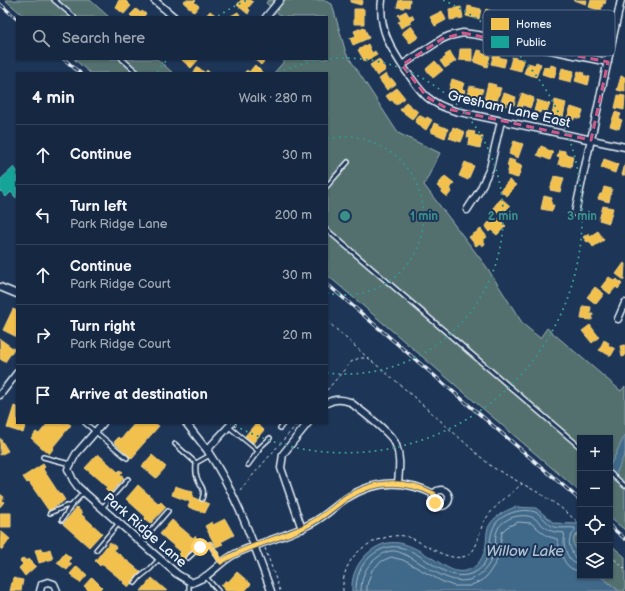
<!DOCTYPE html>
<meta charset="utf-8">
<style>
:root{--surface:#162841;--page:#1f3048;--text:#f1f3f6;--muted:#9ea6b1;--line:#35445a}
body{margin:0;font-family:"Balsamiq Sans",sans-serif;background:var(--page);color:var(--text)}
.controls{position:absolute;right:12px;bottom:12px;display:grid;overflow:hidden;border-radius:0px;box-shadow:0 1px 3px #0004}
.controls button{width:36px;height:36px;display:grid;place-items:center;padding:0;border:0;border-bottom:1px solid var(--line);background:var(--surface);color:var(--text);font:20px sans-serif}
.stop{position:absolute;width:12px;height:12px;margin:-9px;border:3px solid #ffd166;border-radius:50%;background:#fff}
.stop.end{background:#ffd166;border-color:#fff;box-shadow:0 1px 4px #0008}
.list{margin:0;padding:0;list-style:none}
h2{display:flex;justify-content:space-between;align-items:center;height:52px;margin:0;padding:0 16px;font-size:17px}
h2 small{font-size:13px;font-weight:400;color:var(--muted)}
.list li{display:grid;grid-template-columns:26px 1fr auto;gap:12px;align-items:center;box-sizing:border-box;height:60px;padding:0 16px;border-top:1px solid var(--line)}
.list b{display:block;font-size:15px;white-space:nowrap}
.list p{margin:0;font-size:13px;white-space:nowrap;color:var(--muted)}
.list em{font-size:13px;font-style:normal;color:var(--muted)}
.icon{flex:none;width:22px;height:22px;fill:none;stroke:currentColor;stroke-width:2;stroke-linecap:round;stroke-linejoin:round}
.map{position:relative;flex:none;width:625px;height:591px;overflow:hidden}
.search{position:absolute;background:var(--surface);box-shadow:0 1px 3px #0004;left:16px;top:16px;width:312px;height:44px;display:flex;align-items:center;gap:10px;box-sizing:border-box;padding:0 14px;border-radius:0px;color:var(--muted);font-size:15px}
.panel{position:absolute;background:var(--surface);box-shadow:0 1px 3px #0004;left:16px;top:72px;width:312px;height:352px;border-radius:0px}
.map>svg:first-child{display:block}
.green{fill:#53706e;stroke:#9eb0b3}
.water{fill:#406888;stroke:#839fb5}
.homes{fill:#f2c14e;stroke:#efcf81}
.public{fill:#17a398;stroke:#56bab5}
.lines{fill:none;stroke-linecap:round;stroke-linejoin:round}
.shore{stroke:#a5bacb;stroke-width:1}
.service-casing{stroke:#e8f1f8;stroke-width:6}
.minor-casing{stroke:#e8f1f8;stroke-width:9}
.path{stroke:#e8f1f8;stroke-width:1;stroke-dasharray:3 3;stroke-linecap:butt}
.service{stroke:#1d3557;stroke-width:3}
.minor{stroke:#1d3557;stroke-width:6}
.rail-casing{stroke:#e8f1f8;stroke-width:3.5}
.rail{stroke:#1d3557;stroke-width:2;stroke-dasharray:6;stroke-linecap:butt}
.route{stroke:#ffd166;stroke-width:5}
.marked{fill:none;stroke:#cd598a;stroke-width:3;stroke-dasharray:8 5;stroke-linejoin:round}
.ring{fill:none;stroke:#3a8f8a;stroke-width:2;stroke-dasharray:2 4}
.labels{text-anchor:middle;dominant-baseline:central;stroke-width:4;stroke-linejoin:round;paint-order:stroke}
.street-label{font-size:14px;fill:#e8f1f8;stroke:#1d3557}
.water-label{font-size:15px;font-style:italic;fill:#adc1d1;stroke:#1d3557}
.key{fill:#1d3557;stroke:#5a6d87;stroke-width:1}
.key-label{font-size:11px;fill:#e8f1f8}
.centre{fill:#3a8f8a;stroke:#1d3557;stroke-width:2}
.ring-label{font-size:12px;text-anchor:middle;font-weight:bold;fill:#3a8f8a;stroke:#1d3557;stroke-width:4;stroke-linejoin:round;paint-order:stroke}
</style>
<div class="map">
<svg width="625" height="591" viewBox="0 0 625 591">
<rect width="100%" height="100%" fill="#1d3557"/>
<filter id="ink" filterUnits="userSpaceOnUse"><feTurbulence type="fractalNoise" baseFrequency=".025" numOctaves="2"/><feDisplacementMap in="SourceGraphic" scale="8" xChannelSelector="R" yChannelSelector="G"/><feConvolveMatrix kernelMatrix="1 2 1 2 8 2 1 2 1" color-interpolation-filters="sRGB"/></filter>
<g filter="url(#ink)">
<!-- green -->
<path class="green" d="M5,0H90L109,17H25Z
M268,0H323L332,4L346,53L398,133L440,153L424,185L486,266L523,324L540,338L547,328L621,391L625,386V530L610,518V438H580V492L327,275V73H274L286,59H327V17H282L266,3Z
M74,59H157L173,73H90Z
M580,527V559L574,548L573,543L574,537L577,535Z
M610,544L625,557V591H619L600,576H610Z"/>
<!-- water -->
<path class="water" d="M625,435V453L610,488V466Z
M515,507L536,508L554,523L577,524L580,521L579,532L574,537L573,543L580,559V576H600L619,591H352C351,576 357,563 368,553C394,531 415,548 440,563C448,568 455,573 465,571C477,569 485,556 486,544C487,538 486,531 489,526C494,516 505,511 515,507Z"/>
<!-- homes -->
<path class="homes" d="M119,0H125L131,6L124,14L115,7Z
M185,0H196L194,2L199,6L194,12L183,2Z
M241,0H251L253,2L248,8L250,10L248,14L237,5Z
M351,0H363L361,5L350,2Z
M399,0H410L409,7L404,6V8L397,7Z
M573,0H587L586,4Z
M591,0H606L605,4L603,3L601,11L589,7Z
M468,6L481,9L479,19L466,16Z
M461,7L463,18L450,20L449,9Z
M136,9L141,13L142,11L146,14L143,17H132L130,15Z
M354,9H364V24H354Z
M486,9L499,14L496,23L483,18Z
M210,11L218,17H205Z
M406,11L409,16L412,15L414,19L410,21L411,23L401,28L398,22L401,21L398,15Z
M442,11L446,20L435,26L430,17Z
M238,12L241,17H229Z
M411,26L419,37L410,43L402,33Z
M364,27L369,38L353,45L350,38L356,36L354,31Z
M368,44L372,53L375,51L377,55L365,62L358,50Z
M460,49H472V61L459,60Z
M478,50L482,51L481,53L490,56L487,67L474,62Z
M450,52L456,61L445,68L440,61L446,57L445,55Z
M494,53L500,54L499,57L506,59L504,67L491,64Z
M512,57L524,60L521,71L509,68Z
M183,59H197L198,60L191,68L182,60Z
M254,59H266L261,65Z
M379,59L386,70L377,76L370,65Z
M435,61L443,70L433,78L426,69Z
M536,62L541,64L536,77L524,73L528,63L535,65Z
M255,65L263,73H244L247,70L249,72Z
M551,65L557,67L554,78L542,74L544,67L550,68Z
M198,67L205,73L207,70L210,73H193Z
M562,68L574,71L571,82L559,79Z
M578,71L584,73L583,75L590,77L588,85L575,81Z
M386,74L390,80L392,79L396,84L387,90L379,79Z
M621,76L625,77V92L617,90Z
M452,79L464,83L462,89L465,90L463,96L457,94L458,93L449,90Z
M488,83L496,85L495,87L501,88L497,101L489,99L488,102L484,100Z
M470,86L483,89L480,100L474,98L475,96L467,94Z
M397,88L405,98L396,105L392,100L390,101L386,96Z
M504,93L516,97L514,105L507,102L506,106L500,104Z
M522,93L534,98L530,108L523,105L522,109L517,107Z
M618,95L625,96L624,110L615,108Z
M537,100L550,104L547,112L541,110L540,113L534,111Z
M555,100L566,103L563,117L552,115Z
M406,102L418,112L412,119L400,110Z
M571,107L583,111L580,119L574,117V120L567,118Z
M615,112L621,114L619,119L622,120L619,129L610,126Z
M419,115L426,119L427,117L432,120L426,130L415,122Z
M434,123L448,129L445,138L431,132Z
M453,127L465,132L461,142L449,138Z
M468,131L475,132L474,135L483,137L480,148L468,145L470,138L467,137Z
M514,141L523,144L518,158L509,154Z
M541,146L546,148V149L553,152L550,160L537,155Z
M559,150L565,151V154L573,156L571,167L558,164L560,157L557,156Z
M509,159L515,161L514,163L522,166L518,178L507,175L509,167L507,166Z
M604,159L618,164L615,173L601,168Z
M465,162L474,166L468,180L459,176Z
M625,164V175H622Z
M445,176L454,183L449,189L452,191L447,197L441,192L443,191L437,186Z
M554,176L564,178L560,192L550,190Z
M509,180L516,185L507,196L500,191Z
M604,187L612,189L609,202L598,199L600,194H602Z
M544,196L552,198L551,205H554L552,211L541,209Z
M501,198L510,206L501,215L493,208Z
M603,206L613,208L609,223L599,220Z
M498,218L506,226L497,235L491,230L489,232L485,227L489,222L492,224Z
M481,229L487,237L483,240L485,244L482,246L480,243L476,246L469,237Z
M598,231L604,240L593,247L589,241L587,242L583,237L589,233L590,236Z
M624,263L625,264L624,280L616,274Z
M609,277L615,281L617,279L622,284L618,289L616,287L610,294L601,287Z
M595,287L604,294L596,304L587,297Z
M583,306L591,307L590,314H593L592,320L581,319Z
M13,309L17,311V337L3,330Z
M590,325L599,337L592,343L582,331Z
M0,339L14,349L5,362L0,359Z
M604,340L609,343L608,345L615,349L611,356L599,350Z
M625,345V356L622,357L620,346Z
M14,406L17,407V423H26L23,433L7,428Z
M48,423H68L71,425L53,447L54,448L49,454L31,438L36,432L39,434Z
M135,423H155L159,426L136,452L137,453L132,459L114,442L119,437L121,439Z
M256,423L264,430L253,443L245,436Z
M0,438L8,451L0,455Z
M98,454L118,472L120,470L123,472L120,475L124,478L110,494L105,489L107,487L85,468Z
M152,455L166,467L156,478L142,466Z
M43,464L45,467L43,469L60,495L61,494L65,500L49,511L29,482L27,483L23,477Z
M138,485L159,504L161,502L166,507L150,524L144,519L146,517L126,499Z
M175,486L193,492L192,497L209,504L205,513L188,507L190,502L172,495Z
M0,494L4,497L2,500L4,502L0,507Z
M77,507L82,513L81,514L102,533L89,547L63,524Z
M0,513H11V527H0Z
M225,519L234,535L221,542L223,544L216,547L205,526L212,522L213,525Z
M172,520L193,538L195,536L200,541L184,560L178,555L181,552L160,534Z
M1,531L10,539L2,550L0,548Z
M110,542L116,547L114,550L141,572L128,587L123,583L124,582L102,564L100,566L95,561Z
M41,549L42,552L50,549L53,559L39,563L35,550Z
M65,553L71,558L68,561L72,564L67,570L57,563Z
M23,558L27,561L29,559L36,566L25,576L19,568L23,564L20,561Z
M77,566L87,575L80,583L70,574Z
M237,572L251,584L245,591H226L221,586L226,580L228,582Z
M92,577L102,587L98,591H94L91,589L89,591L84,586Z
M13,578L23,580L21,591H10Z
M152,578L167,591H141Z"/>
<!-- public -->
<path class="public" d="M14,167L17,171L16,198L11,192L6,197L1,191L0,192V180Z"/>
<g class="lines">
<!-- shore -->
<path class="shore" d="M356,591C356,577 360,565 371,556C408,525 434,582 467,575C499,568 482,533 500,519C509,512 524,508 535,512C542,514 546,524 554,527C560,529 568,527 575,528V531C566,541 569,546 575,558L580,560
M361,591C361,580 364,569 373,561C378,557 384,552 391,551C397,550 403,554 408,556C425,565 449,585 469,580C484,576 493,561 495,546C496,541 495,535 497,531C499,523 510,517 518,516C538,514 536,523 550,530C554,533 560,532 564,533C565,536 564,539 564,543C565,552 570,564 580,565
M367,591V585L372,570L382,561L391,557L403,560L443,582L454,586H469L481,581L487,576L498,559L502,532L507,527L518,522L531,523L547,536L557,539C561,552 563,570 580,571"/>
<defs>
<path id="service" d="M54,0L74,17
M122,59L138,73
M327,186L348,162
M327,230L580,447
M85,423L127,458
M229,427L257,450L270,438
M280,428L284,423
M175,444L196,463C196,467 195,473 197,477C200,487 206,487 202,499
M43,457L70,464
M196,463L210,455
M248,465L259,450
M610,473L625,486
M102,508L128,479
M50,513L66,506H71
M62,520L71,506L84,492
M141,542L168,511
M96,550L119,523
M188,558L200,547L210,544L221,562
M205,576L218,591
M135,583L140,577L150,569L159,559
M189,591V581"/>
<path id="minor" d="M154,0L174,17
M382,0C378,28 391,49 406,71C413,80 419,90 427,97C435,104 445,108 455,111L625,147
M266,17L280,0
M402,65L442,39L449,36L463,33L478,35L608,62
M467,210L480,190L490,168L501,121
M575,213L621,0
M0,287L17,294
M618,319L625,303
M0,395L17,373
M327,403C335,398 342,399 350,402C362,412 392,433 396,445C401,458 399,470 398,483
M103,423L76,454L68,469L73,480L78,487L177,574L192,583C197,580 202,579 206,576C216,569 223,560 235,554C258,543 285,537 308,525C322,519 333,508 345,499C374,480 404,479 434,494
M186,423C193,432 200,441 207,450C236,493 253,542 271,591
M207,450L232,423
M433 498a8 8 0 1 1 16 0a8 8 0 1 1-16 0Z
M302,529L281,468L283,454L308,423
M40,591L42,584L48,582L54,584L57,591"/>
</defs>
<!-- service casing -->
<use href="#service" class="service-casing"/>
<!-- minor casing -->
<use href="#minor" class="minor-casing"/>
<!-- path -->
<path class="path" d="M327,321L368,358
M327,390L351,362L359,358H368L396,381L492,467L539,493L560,507L580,524
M240,490L298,423
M265,548L280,591
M610,555L625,569
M343,591C342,577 347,562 358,552C365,545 374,541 384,538C391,536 398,535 405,536C424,541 448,565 468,555C479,549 478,531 485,520C494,506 509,495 522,484"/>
<!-- service -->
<use href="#service" class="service"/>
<!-- minor -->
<use href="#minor" class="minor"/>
<defs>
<path id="rail" d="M0,4L17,19
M64,59L80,73
M327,284L580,500
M610,526L625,539"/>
</defs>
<!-- rail casing -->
<use href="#rail" class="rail-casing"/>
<!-- rail -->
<use href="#rail" class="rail"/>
</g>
</g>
<g class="lines" filter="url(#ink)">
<!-- route -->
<path class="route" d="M200,547L210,544L221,562C246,546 276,540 302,528C319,521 331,509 345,499C374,480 404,479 434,494L433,498L435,503"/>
</g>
<!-- marked area -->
<path class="marked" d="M463,33L608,62L591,140L448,109L427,97L402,65L442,39Z"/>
<!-- distance rings -->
<g class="ring">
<path d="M327 139A79 79 0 1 1 327 293"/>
<path d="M278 73A158 158 0 1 1 327 373"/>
<path d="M157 72A237 237 0 0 1 166 61M218 16A237 237 0 0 1 247 0M443 0A237 237 0 1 1 230 423"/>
</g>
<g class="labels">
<!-- street labels -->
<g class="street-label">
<text transform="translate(509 109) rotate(13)">Gresham Lane East</text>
<text transform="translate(145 530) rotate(41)">Park Ridge Lane</text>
</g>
<!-- water labels -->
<g class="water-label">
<text x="525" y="551">Willow Lake</text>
</g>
</g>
<!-- legend -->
<rect x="483" y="10" width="132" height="46" rx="6" class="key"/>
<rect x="491" y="18" width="18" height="12" fill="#f2c14e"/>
<rect x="491" y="36" width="18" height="12" fill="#17a398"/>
<g class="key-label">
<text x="516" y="28">Homes</text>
<text x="516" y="46">Public</text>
</g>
<circle cx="345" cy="216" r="6" class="centre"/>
<g class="ring-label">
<text x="424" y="220">1 min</text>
<text x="503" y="220">2 min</text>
<text x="582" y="220">3 min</text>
</g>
</svg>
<div class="controls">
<button>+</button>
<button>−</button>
<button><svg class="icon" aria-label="locate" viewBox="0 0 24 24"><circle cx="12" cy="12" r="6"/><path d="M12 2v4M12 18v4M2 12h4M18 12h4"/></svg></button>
<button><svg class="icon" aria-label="layers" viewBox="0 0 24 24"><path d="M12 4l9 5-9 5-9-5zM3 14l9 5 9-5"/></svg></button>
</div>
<div class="stop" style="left:200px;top:547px"></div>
<div class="stop end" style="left:435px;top:503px"></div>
<div class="search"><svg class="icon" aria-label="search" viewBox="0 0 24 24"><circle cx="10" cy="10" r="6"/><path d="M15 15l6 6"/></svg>Search here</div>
<section class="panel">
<h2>4 min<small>Walk · 280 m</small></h2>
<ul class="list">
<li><svg class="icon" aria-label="ahead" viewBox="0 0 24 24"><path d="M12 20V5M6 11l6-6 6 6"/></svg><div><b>Continue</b></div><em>30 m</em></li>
<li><svg class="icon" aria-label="left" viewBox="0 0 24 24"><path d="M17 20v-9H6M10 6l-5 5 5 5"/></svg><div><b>Turn left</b><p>Park Ridge Lane</p></div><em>200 m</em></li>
<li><svg class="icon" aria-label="ahead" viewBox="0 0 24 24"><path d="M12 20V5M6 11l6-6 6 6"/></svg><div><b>Continue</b><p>Park Ridge Court</p></div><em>30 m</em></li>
<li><svg class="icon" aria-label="right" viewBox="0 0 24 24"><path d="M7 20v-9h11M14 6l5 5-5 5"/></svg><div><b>Turn right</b><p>Park Ridge Court</p></div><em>20 m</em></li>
<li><svg class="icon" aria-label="arrive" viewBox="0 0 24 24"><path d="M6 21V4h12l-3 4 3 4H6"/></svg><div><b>Arrive at destination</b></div></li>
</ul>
</section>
</div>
